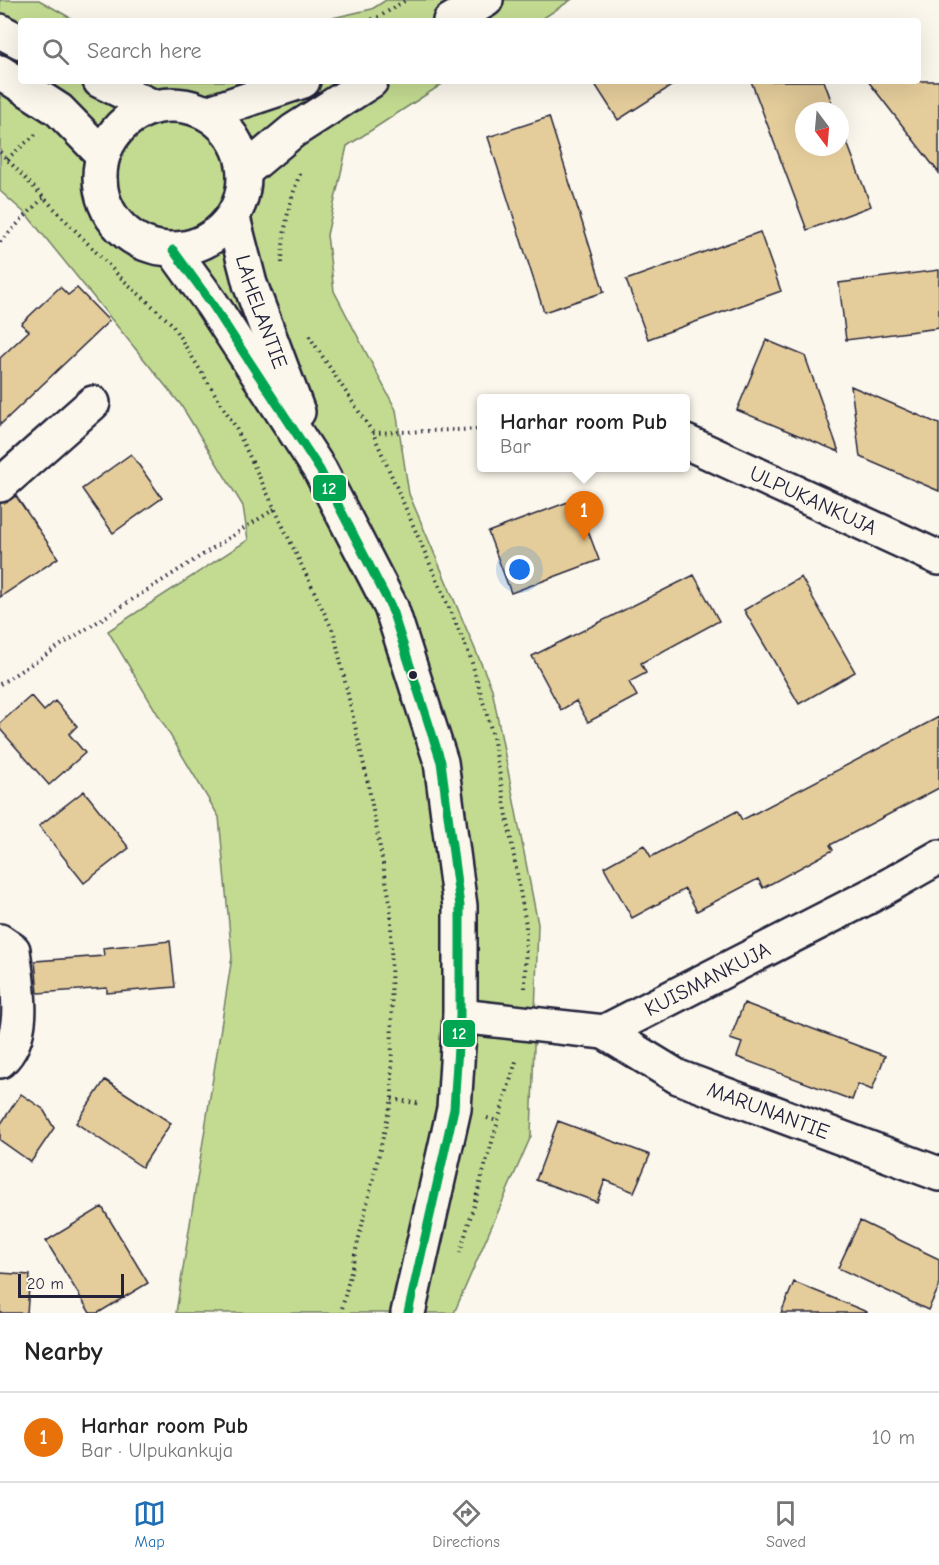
<!DOCTYPE html>
<meta charset="utf-8">
<style>
:root{--surface:#fff;--page:#f6f6f6;--text:#222;--muted:#767676;--line:#e0e0e0;--accent:#1f6fb2}
body{margin:0;font-family:"Comic Neue",sans-serif;background:var(--page);color:var(--text)}
.compass{position:absolute;left:795px;top:102px;width:54px;height:54px;border-radius:50%;background:var(--surface);box-shadow:0 6px 24px #0002;rotate:164deg}
.scale{position:absolute;left:18px;bottom:15px;width:106px;box-sizing:border-box;padding-left:6px;border:3px solid #22223b;border-top:0;font-size:16px;line-height:21px;white-space:nowrap;color:#22223b;-webkit-text-stroke:4px #fbf7ec;paint-order:stroke}
.you{position:absolute;left:520px;top:570px;width:21px;height:21px;margin:-15px;border:4px solid #fff;border-radius:50%;background:#1a73e8;box-shadow:0 0 0 9px #1a73e833}
.badge{display:grid;place-items:center;width:39px;height:39px;border-radius:50%;background:var(--accent);color:#fff;font-size:20px;font-weight:700}
.pin{position:absolute;translate:-50% -50px;filter:drop-shadow(0 2px 3px #0008)}
.pin::after{content:'';position:absolute;top:32px;width:21px;height:18px;background:inherit;clip-path:polygon(0 0,100% 0,50% 100%)}
.popup{position:absolute;left:477px;top:394px;width:213px;height:78px;box-sizing:border-box;display:grid;place-content:center;border-radius:6px;background:var(--surface);filter:drop-shadow(0 2px 4px #0005);font-size:20px;white-space:nowrap;color:var(--muted)}
.popup b{font-size:22px;color:var(--text)}
.popup::after{content:'';position:absolute;left:50%;top:100%;margin-left:-12px;border:12px solid transparent;border-top-color:var(--surface)}
.list{margin:0;padding:0;list-style:none}
h2{display:flex;justify-content:space-between;align-items:center;height:78px;margin:0;padding:0 24px;font-size:26px}
h2 small{font-size:20px;font-weight:400;color:var(--muted)}
.list li{display:grid;grid-template-columns:39px 1fr auto;gap:18px;align-items:center;box-sizing:border-box;height:90px;padding:0 24px;border-top:2px solid var(--line)}
.list b{display:block;font-size:22px;white-space:nowrap}
.list p{margin:0;font-size:20px;white-space:nowrap;color:var(--muted)}
.list em{font-size:20px;font-style:normal;color:var(--muted)}
.icon{flex:none;width:33px;height:33px;fill:none;stroke:currentColor;stroke-width:2;stroke-linecap:round;stroke-linejoin:round}
.map{position:relative;flex:none;width:939px;height:1313px;overflow:hidden}
.search{position:absolute;background:var(--surface);box-shadow:0 6px 24px #0002;left:18px;right:18px;top:18px;height:66px;display:flex;align-items:center;gap:15px;box-sizing:border-box;padding:0 21px;border-radius:6px;color:var(--muted);font-size:22px}
.sheet{height:168px;background:var(--surface)}
nav{display:flex;justify-content:space-around;align-items:center;box-sizing:border-box;height:84px;border-top:2px solid var(--line);background:var(--surface);font-size:16px;color:var(--muted)}
nav a{display:grid;justify-items:center;gap:3px}
nav .on{color:var(--accent)}
.map>svg:first-child{display:block}
.green{fill:#c3db91;stroke:#727e66;stroke-width:1.5}
.building{fill:#e5cd9b;stroke:#22223b;stroke-width:1.5}
.lines{fill:none;stroke-linecap:round;stroke-linejoin:round}
.minor-casing{stroke:#22223b;stroke-width:38}
.tertiary-casing{stroke:#22223b;stroke-width:38}
.secondary-casing{stroke:#22223b;stroke-width:38}
.path{stroke:#22223b;stroke-width:4;stroke-dasharray:1.5 4.5;stroke-linecap:butt}
.minor{stroke:#fbf7ec;stroke-width:33}
.tertiary{stroke:#fbf7ec;stroke-width:33}
.secondary{stroke:#fbf7ec;stroke-width:33}
.bus-1-casing{stroke:#fbf7ec;stroke-width:14}
.bus-1{stroke:#00a651;stroke-width:9}
.bus-dot{fill:#22223b;stroke:#fbf7ec;stroke-width:2}
.labels{text-anchor:middle;dominant-baseline:central;stroke-width:4.5;stroke-linejoin:round;paint-order:stroke}
.street-label{font-size:21px;fill:#22223b;stroke:#fbf7ec}
.line-badge{stroke:#fbf7ec;stroke-width:2}
.badge-label{font-size:16px;text-anchor:middle;font-weight:bold;fill:#fff}
</style>
<div class="map">
<svg width="939" height="1313" viewBox="0 0 939 1313">
<rect width="100%" height="100%" fill="#fbf7ec"/>
<filter id="ink" filterUnits="userSpaceOnUse"><feTurbulence type="fractalNoise" baseFrequency=".0167" numOctaves="2"/><feDisplacementMap in="SourceGraphic" scale="12" xChannelSelector="R" yChannelSelector="G"/><feConvolveMatrix kernelMatrix="1 2 1 2 8 2 1 2 1" color-interpolation-filters="sRGB"/></filter>
<g filter="url(#ink)">
<!-- green -->
<path class="green" d="M0,0H39L76,21H21V81H447L347,146L327,235L334,291L396,410L409,494L492,689L538,924L531,1136L454,1313H176L232,957L219,817L108,631L248,540L243,506L181,405L27,215L0,191Z
M386,0H571L539,21H319L372,9Z"/>
<!-- building -->
<path class="building" d="M593,81H679L618,120Z
M751,81H824L835,111H804V147H840V124L871,206L807,230Z
M868,81H939V173Z
M549,117L604,292L544,312L488,137Z
M760,232L781,291L648,339L626,280Z
M939,270V328L846,340L839,283Z
M60,287L68,295L77,288L109,321L0,425V358L29,331L21,324Z
M766,340L805,356L839,452L737,410Z
M851,386L939,424V491L860,457Z
M131,454L162,498L113,533L82,489Z
M16,496L58,558L0,597V503Z
M576,499L599,560L511,593L488,532Z
M694,575L719,621L641,663L646,673L629,682L637,696L588,722L576,701L561,710L532,656Z
M801,577L855,672L799,704L744,610Z
M31,696L44,711L55,701L77,726L69,734L85,753L49,785L0,729V723Z
M939,717V788L830,845L833,850L763,888L758,879L697,911L685,889L632,918L604,867L644,845L651,857L737,811L742,820Z
M84,791L129,848L84,883L39,826Z
M170,941L175,987L107,993V988L38,993L35,961L104,956L103,948Z
M744,1003L885,1056L872,1090L858,1084L852,1100L737,1057L742,1043L730,1039Z
M105,1080L171,1123L142,1167L76,1123Z
M21,1094L43,1109L54,1128L31,1162L0,1140V1125Z
M558,1121L650,1155L634,1192L605,1180L597,1202L536,1180Z
M102,1207L148,1283L98,1313H90L46,1241Z
M860,1221L939,1259V1287L928,1310L838,1268Z
M0,1273L30,1275L27,1313H0Z
M794,1282L867,1312V1313H781Z"/>
<g class="lines">
<defs>
<g id="minor">
<path id="s1" d="M686,442L939,558"/>
<path d="M0,485L93,403"/>
<path d="M0,941L13,950C17,984 29,1035 0,1061"/>
<path id="s2" d="M460,1016L604,1032L872,895L939,857"/>
<path id="s3" d="M604,1032L678,1077L939,1174"/>
</g>
<path id="tertiary" d="M450,21L486,0
M207,113L303,81
M245,171L293,131L371,81"/>
<g id="secondary">
<path d="M0,31L21,42"/>
<path d="M0,72L59,110L103,155"/>
<path d="M100,81L154,107"/>
<circle cx="172" cy="177" r="72"/>
<path id="s4" d="M233,218L250,284L298,412"/>
<path d="M173,250L212,304L320,470L391,607L441,762L460,906V1016L454,1109L408,1313"/>
</g>
</defs>
<!-- minor casing -->
<use href="#minor" class="minor-casing"/>
<!-- tertiary casing -->
<use href="#tertiary" class="tertiary-casing"/>
<!-- secondary casing -->
<use href="#secondary" class="secondary-casing"/>
<!-- path -->
<path class="path" d="M366,21L379,17L406,0
M0,152L119,276L171,323L235,426L334,633L368,783L391,907L392,1099L341,1313
M7,159L36,134
M0,242L44,197
M282,263C283,230 289,201 301,171
M309,336L373,433L470,656L493,736L526,925L525,988
M373,433L482,429
M0,684L276,508
M392,1099L421,1104
M487,1118L498,1121L517,1058
M460,1253L498,1121"/>
<!-- minor -->
<use href="#minor" class="minor"/>
<!-- tertiary -->
<use href="#tertiary" class="tertiary"/>
<!-- secondary -->
<use href="#secondary" class="secondary"/>
<defs>
<path id="bus-1" d="M173,250L212,304L320,470L391,607L441,762L460,906V1016L454,1109L408,1313"/>
</defs>
<!-- bus-1 casing -->
<use href="#bus-1" class="bus-1-casing"/>
<!-- bus-1 -->
<use href="#bus-1" class="bus-1"/>
</g>
</g>
<!-- markers -->
<circle class="bus-dot" cx="413" cy="675" r="5"/>
<g class="labels">
<!-- street labels -->
<g class="street-label">
<text stroke="none"><textPath href="#s4" startOffset="98">LAHELANTIE</textPath></text>
<text stroke="none"><textPath href="#s1" startOffset="140">ULPUKANKUJA</textPath></text>
<text stroke="none"><textPath href="#s2" startOffset="261">KUISMANKUJA</textPath></text>
<text stroke="none"><textPath href="#s3" startOffset="183">MARUNANTIE</textPath></text>
</g>
</g>
<g class="line-badge">
<rect x="312" y="474" width="35" height="28" rx="6" fill="#00a651"/>
<rect x="442" y="1019" width="34" height="29" rx="6" fill="#00a651"/>
</g>
<g class="badge-label">
<text x="329" y="494">12</text>
<text x="459" y="1039">12</text>
</g>
</svg>
<svg class="compass" viewBox="-18 -18 36 36"><path d="M0-13l5 13h-10z" fill="#e53935"/><path d="M0 13l5-13h-10z" fill="#767676"/></svg>
<div class="scale">20 m</div>
<div class="you"></div>
<div class="pin badge" style="left:584px;top:541px;background:#e8710a">1</div>
<div class="popup"><b>Harhar room Pub</b>Bar</div>
<div class="search"><svg class="icon" aria-label="search" viewBox="0 0 24 24"><circle cx="10" cy="10" r="6"/><path d="M15 15l6 6"/></svg>Search here</div>
</div>
<section class="sheet">
<h2>Nearby<small></small></h2>
<ul class="list">
<li><span class="badge" style="background:#e8710a">1</span><div><b>Harhar room Pub</b><p>Bar · Ulpukankuja</p></div><em>10 m</em></li>
</ul>
</section>
<nav>
<a class="on"><svg class="icon" aria-label="map" viewBox="0 0 24 24"><path d="M3 6l6-2 6 2 6-2v14l-6 2-6-2-6 2zM9 4v14M15 6v14"/></svg>Map</a>
<a><svg class="icon" aria-label="directions" viewBox="0 0 24 24"><path d="M12 3l9 9-9 9-9-9zM9 14v-3h6M13 9l2 2-2 2"/></svg>Directions</a>
<a><svg class="icon" aria-label="saved" viewBox="0 0 24 24"><path d="M7 4h10v16l-5-4-5 4z"/></svg>Saved</a>
</nav>
